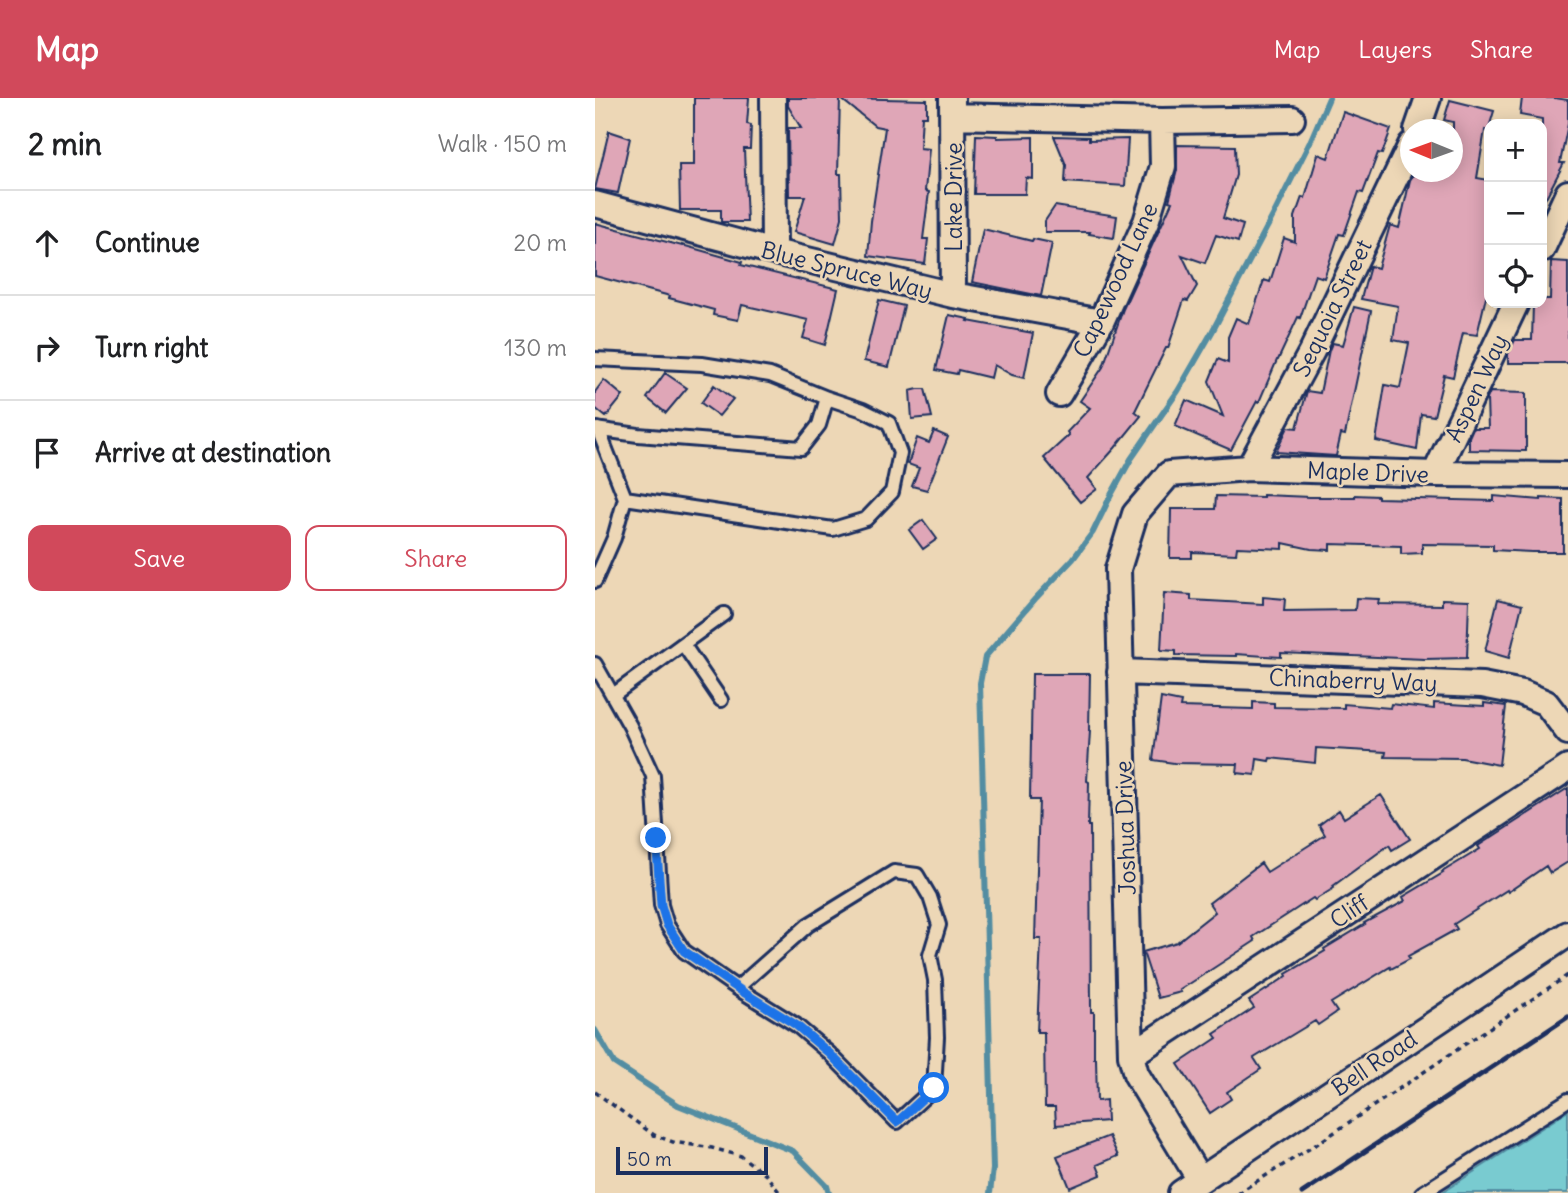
<!DOCTYPE html>
<meta charset="utf-8">
<style>
:root{--surface:#fff;--page:#f2f2f2;--text:#202124;--muted:#757577;--line:#e0e0e0;--accent:#d1495b}
body{margin:0;font-family:Delius,sans-serif;background:var(--page);color:var(--text)}
.controls{position:absolute;right:21px;top:21px;display:grid;overflow:hidden;border-radius:14px;box-shadow:0 4px 18px #0003}
.controls button{width:63px;height:63px;display:grid;place-items:center;padding:0;border:0;border-bottom:2px solid var(--line);background:var(--surface);color:var(--text);font:35px sans-serif}
.compass{position:absolute;left:805px;top:21px;width:63px;height:63px;border-radius:50%;background:var(--surface);box-shadow:0 4px 18px #0003;rotate:271deg}
.scale{position:absolute;left:21px;bottom:18px;width:152px;box-sizing:border-box;padding-left:7px;border:4px solid #1b2f5e;border-top:0;font-size:19px;line-height:24px;white-space:nowrap;color:#1b2f5e;-webkit-text-stroke:5px #edd7b6;paint-order:stroke}
.stop{position:absolute;width:21px;height:21px;margin:-16px;border:5px solid #1a73e8;border-radius:50%;background:#fff}
.stop.end{background:#1a73e8;border-color:#fff;box-shadow:0 2px 7px #0008}
.list{margin:0;padding:0;list-style:none}
h2{display:flex;justify-content:space-between;align-items:center;height:91px;margin:0;padding:0 28px;font-size:30px}
h2 small{font-size:23px;font-weight:400;color:var(--muted)}
.list li{display:grid;grid-template-columns:46px 1fr auto;gap:21px;align-items:center;box-sizing:border-box;height:105px;padding:0 28px;border-top:2px solid var(--line)}
.list b{display:block;font-size:26px;white-space:nowrap}
.list em{font-size:23px;font-style:normal;color:var(--muted)}
.actions{display:flex;gap:14px;padding:21px 28px}
.actions a{flex:1;padding:16px 0;border:2px solid var(--accent);border-radius:14px;text-align:center;font-size:24px;color:var(--accent)}
.actions .main{background:var(--accent);color:#fff}
.icon{flex:none;width:38px;height:38px;fill:none;stroke:currentColor;stroke-width:2;stroke-linecap:round;stroke-linejoin:round}
.map{position:relative;flex:none;width:973px;height:1095px;overflow:hidden}
header{display:flex;align-items:center;gap:42px;box-sizing:border-box;height:98px;padding:0 35px;background:var(--accent);color:#fff}
header strong{font-size:33px}
nav{display:flex;gap:38px;margin-inline-start:auto;font-size:24px}
main{display:flex}
aside{flex:1;background:var(--surface)}
.map>svg:first-child{display:block}
.water{fill:#79cbd0;stroke:#538da2;stroke-width:2}
.lines{fill:none;stroke-linecap:round;stroke-linejoin:round}
.stream{stroke:#538da2;stroke-width:6}
.building{fill:#dfa6b7;stroke:#1b2f5e;stroke-width:2}
.lane-casing{stroke:#1b2f5e;stroke-width:18}
.street-casing{stroke:#1b2f5e;stroke-width:30}
.path{stroke:#1b2f5e;stroke-width:3.5;stroke-dasharray:5 5;stroke-linecap:butt}
.lane{stroke:#edd7b6;stroke-width:12}
.street{stroke:#edd7b6;stroke-width:24}
.rail{stroke:#1b2f5e;stroke-width:5}
.route{stroke:#1a73e8;stroke-width:9}
.labels{text-anchor:middle;dominant-baseline:central;stroke-width:5;stroke-linejoin:round;paint-order:stroke}
.street-label{font-size:23px;fill:#1b2f5e;stroke:#edd7b6}
</style>
<header>
<strong>Map</strong>
<nav><a>Map</a><a>Layers</a><a>Share</a></nav>
</header>
<main>
<aside>
<h2>2 min<small>Walk · 150 m</small></h2>
<ul class="list">
<li><svg class="icon" aria-label="ahead" viewBox="0 0 24 24"><path d="M12 20V5M6 11l6-6 6 6"/></svg><div><b>Continue</b></div><em>20 m</em></li>
<li><svg class="icon" aria-label="right" viewBox="0 0 24 24"><path d="M7 20v-9h11M14 6l5 5-5 5"/></svg><div><b>Turn right</b></div><em>130 m</em></li>
<li><svg class="icon" aria-label="arrive" viewBox="0 0 24 24"><path d="M6 21V4h12l-3 4 3 4H6"/></svg><div><b>Arrive at destination</b></div></li>
</ul>
<div class="actions"><a class="main">Save</a><a>Share</a></div>
</aside>
<div class="map">
<svg width="973" height="1095" viewBox="0 0 973 1095">
<rect width="100%" height="100%" fill="#edd7b6"/>
<filter id="ink" filterUnits="userSpaceOnUse"><feTurbulence type="fractalNoise" baseFrequency=".0143" numOctaves="2"/><feDisplacementMap in="SourceGraphic" scale="14" xChannelSelector="R" yChannelSelector="G"/><feConvolveMatrix kernelMatrix="1 2 1 2 8 2 1 2 1" color-interpolation-filters="sRGB"/></filter>
<g filter="url(#ink)">
<!-- water -->
<path class="water" d="M973,1013V1095H846Z"/>
<g class="lines">
<!-- stream -->
<path class="stream" d="M0,932L19,965L83,1007L198,1053L232,1088L234,1095
M395,1095L398,1071L385,585L390,559L440,501L478,461L498,434L516,397L536,361L583,293L617,234L681,112L715,44L734,0"/>
</g>
<!-- building -->
<path class="building" d="M99,0H154L152,26L156,27L155,51H149L152,124H126V112H85L84,67H99Z
M193,0H245L243,76H246L247,120L240,146L199,134L210,98H194L193,30H206L193,8Z
M245,0L332,2V18H327L325,50L334,51L330,93L334,94L328,141H333L330,166L273,158L276,123L290,30L280,28Z
M927,0H960L973,2V26L965,65H969L947,107V21L925,17Z
M855,2L899,13L893,33L890,32L882,80L894,82V186L882,237L868,235L858,279L849,277L839,318L826,316L822,352L781,343L790,287L805,290L814,245L798,242L803,208L766,201L775,168L783,170L795,127L804,130L815,82L820,74H858V24L849,22Z
M748,14L796,31L787,56L783,55L768,95L764,94L749,137L744,136L729,180L720,177L705,220L703,219L683,262H682L664,304L662,303L636,352L580,328L591,302L628,318L614,283L623,261L633,265V239L641,220L654,226L669,182L675,184L689,140L700,144V119L707,99L710,100L723,56L733,60Z
M14,33L35,40L23,95L0,91Z
M381,37L402,38V40L438,39V81L431,80L430,96H379Z
M459,38L494,39V42L533,41L530,88L470,84L471,67Z
M582,47L640,48L641,77L628,120L648,127L643,144L621,137L610,165L587,157L602,188L593,203L589,202L573,250H571L540,313L546,318L520,350L493,380L502,391L485,404L449,360L474,337L472,334L495,310L485,303L508,269L528,211L577,104L574,103L582,72Z
M460,108L522,118L519,140L494,136L495,134H450V123Z
M0,125L87,148V147L147,164L146,167L243,191L230,247L208,240L213,222L147,207L143,222L118,217L119,212L74,200L75,198L0,178Z
M388,131L437,143L438,141L457,145L446,198L377,184Z
M956,163L973,164V265H913V256L920,242H937L938,205H947V201H955Z
M284,202L309,208L294,269L269,263Z
M759,209L776,213L750,337L746,336L741,358L681,354L693,329L702,330L712,293L725,295L734,252L737,245L748,247Z
M354,217L374,221L373,223L438,235L429,280L417,277L399,267L396,280L363,272L362,276L341,272Z
M70,275L92,290L71,315L52,300Z
M9,282L28,298L11,319L0,310V294Z
M119,287L138,301L124,318L106,305Z
M323,291H330L337,319L317,321L315,293Z
M895,294L931,295V353L874,352V339L878,330H893L892,301Z
M339,333L353,339L332,392L317,388L324,370L313,366L322,340L334,345Z
M668,397L715,399H760V397L783,398V400L899,403V398L946,402V400L968,401V454H937L898,452V447L827,446V455L806,456V448L735,446V452L716,451L688,445V451L642,449L641,456L597,454V460H575L576,411H620L621,398L668,399Z
M328,422L342,441L328,451L314,432Z
M569,495L596,497V502L668,506V499L690,501L689,513L760,512L761,500L784,501L783,506L847,507V501L874,502L872,560L830,561L686,555V559L641,556V558L581,557V553L566,552Z
M903,501L927,507L914,560L890,553Z
M437,576H495L494,633H495L492,683L494,684L493,728H495L496,914H499V960H501L502,1003L511,1002L512,1023L461,1027L460,1009H450L449,934H442L446,841H440L444,702H435Z
M566,600L586,604L585,609L658,611V604L679,605V609L749,610V606L795,610L796,606L839,611V605L889,608V605L911,608L904,667L867,660L790,659L791,654L721,650L720,665L675,660L674,663L662,661L660,677L642,675L643,666L579,665L558,662Z
M973,690V764L955,775L951,768L913,794L912,792L859,826L862,831L813,858L815,861L796,871L795,869L736,905L742,914L723,927L720,923L659,960L666,971L632,994L636,1001L615,1015L583,966L622,940L619,936L659,910L654,903L692,878L691,876L730,853L729,851L770,826L769,825L810,803L808,799L848,775L847,774L885,751L883,748Z
M786,697L815,741L797,752L794,747L738,788L739,790L720,802L718,800L658,839L660,843L585,892L586,894L563,900L548,854L582,844L620,814L614,805L666,765L672,774L730,737L724,727L744,712L749,720Z
M514,1038L523,1058L502,1067L506,1077L475,1090L462,1058Z"/>
<g class="lines">
<defs>
<path id="lane" d="M0,261L107,266L175,277L232,300L268,312L294,325L305,355L297,394L271,421L238,431L30,400L3,331
M0,331L43,337L206,350L224,327L232,300
M0,483L19,440L30,400
M88,546L126,602
M0,566L35,628L58,678L66,807L72,827L89,853L142,890L148,894L201,927L234,955L302,1024L339,990L342,939L340,882L335,857L344,827L335,799L322,777L299,774L213,827L142,890
M18,597L129,516
M827,1095L973,1002"/>
<path id="street" d="M178,0L179,154
M357,0L358,197
M358,18L567,23L697,21
M822,32L833,0
M0,106L179,154L358,197L506,224
M947,151L973,95
M464,296L506,224L551,124L568,68L567,23
M654,370L717,253L816,47
M840,376L921,205
M525,574L887,587L928,595L951,605L973,634
M536,957L973,670
M605,1082L541,976L536,957L523,471L540,416L574,376L654,370L840,376L973,377
M586,1095L973,836"/>
</defs>
<!-- lane casing -->
<use href="#lane" class="lane-casing"/>
<!-- street casing -->
<use href="#street" class="street-casing"/>
<!-- path -->
<path class="path" d="M0,994L59,1037L78,1044L117,1050L146,1058L171,1077L185,1095
M643,1095L722,1046L973,877"/>
<!-- lane -->
<use href="#lane" class="lane"/>
<!-- street -->
<use href="#street" class="street"/>
<!-- rail -->
<path class="rail" d="M707,1095L973,919"/>
</g>
</g>
<g class="lines" filter="url(#ink)">
<!-- route -->
<path class="route" d="M61,740L66,807L72,827L89,853L148,894L201,927L234,955L302,1024L339,990"/>
</g>
<g class="labels">
<!-- street labels -->
<g class="street-label">
<text transform="translate(358 99) rotate(-90)">Lake Drive</text>
<text transform="translate(252 172) rotate(14)">Blue Spruce Way</text>
<text transform="translate(520 182) rotate(-65)">Capewood Lane</text>
<text transform="translate(737 210) rotate(-64)">Sequoia Street</text>
<text transform="translate(881 290) rotate(-65)">Aspen Way</text>
<text transform="translate(773 374) rotate(2)">Maple Drive</text>
<text transform="translate(758 582) rotate(2)">Chinaberry Way</text>
<text transform="translate(530 730) rotate(-92)">Joshua Drive</text>
<text transform="translate(754 813) rotate(-33)">Cliff</text>
<text transform="translate(779 965) rotate(-34)">Bell Road</text>
</g>
</g>
</svg>
<div class="controls">
<button>+</button>
<button>−</button>
<button><svg class="icon" aria-label="locate" viewBox="0 0 24 24"><circle cx="12" cy="12" r="6"/><path d="M12 2v4M12 18v4M2 12h4M18 12h4"/></svg></button>
</div>
<svg class="compass" viewBox="-18 -18 36 36"><path d="M0-13l5 13h-10z" fill="#e53935"/><path d="M0 13l5-13h-10z" fill="#757577"/></svg>
<div class="scale">50 m</div>
<div class="stop" style="left:339px;top:990px"></div>
<div class="stop end" style="left:61px;top:740px"></div>
</div>
</main>
